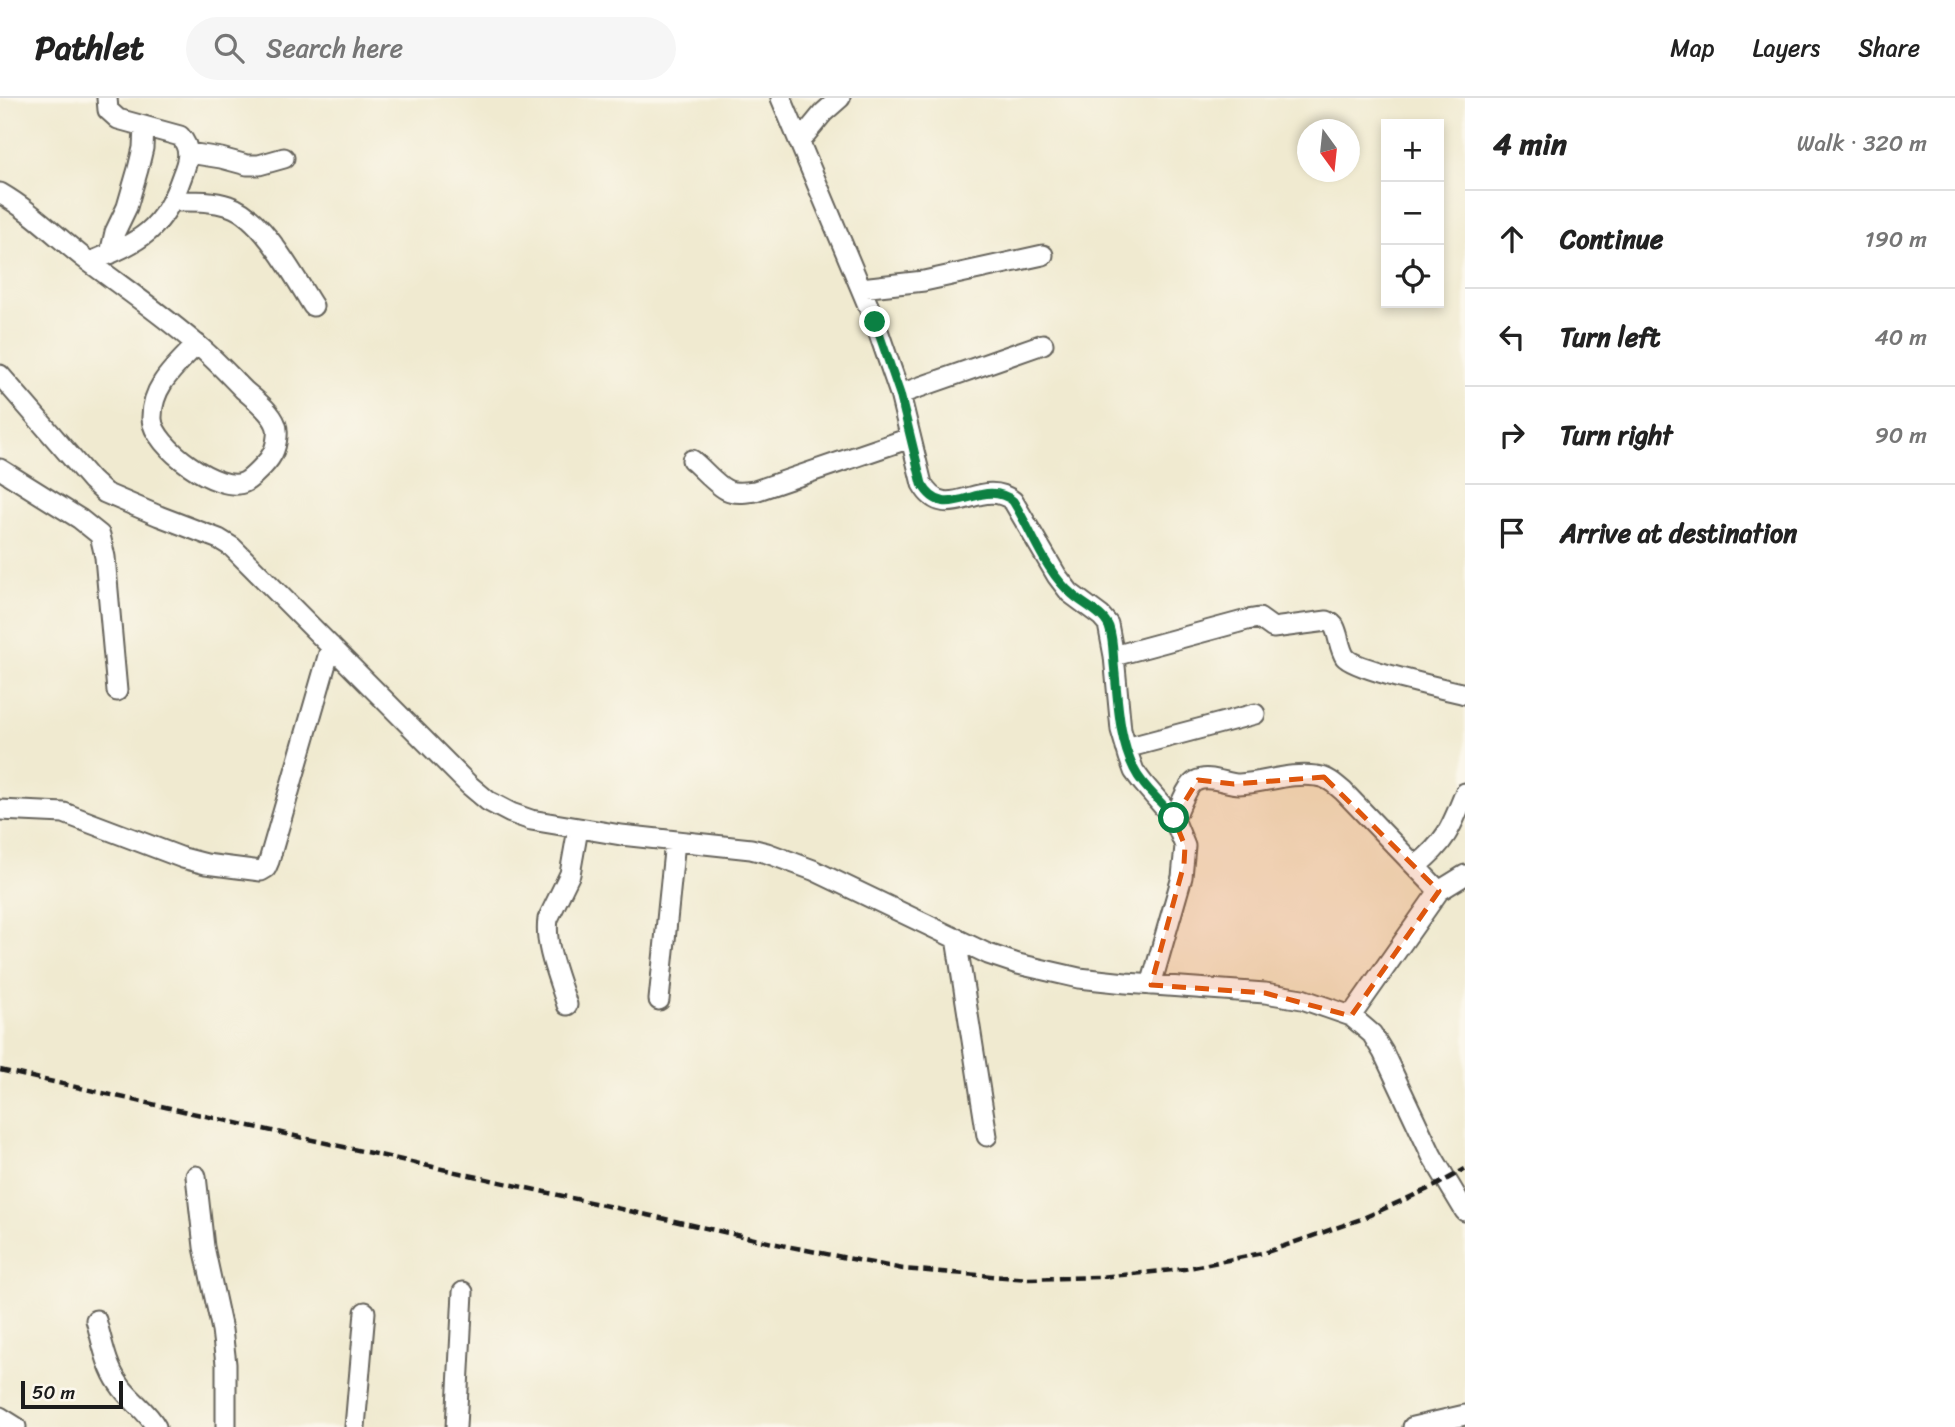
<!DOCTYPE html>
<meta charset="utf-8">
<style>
:root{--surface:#fff;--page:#f6f6f6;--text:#222;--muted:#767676;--line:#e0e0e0}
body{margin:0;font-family:Sriracha,sans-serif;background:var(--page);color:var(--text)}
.controls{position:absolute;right:21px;top:21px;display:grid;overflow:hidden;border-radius:0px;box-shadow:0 4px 10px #0003}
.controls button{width:63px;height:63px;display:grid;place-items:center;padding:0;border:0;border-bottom:2px solid var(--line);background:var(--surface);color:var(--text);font:35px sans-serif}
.compass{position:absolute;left:1297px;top:21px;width:63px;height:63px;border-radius:50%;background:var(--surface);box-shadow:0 4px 10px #0003;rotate:165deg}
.scale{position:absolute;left:21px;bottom:18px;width:102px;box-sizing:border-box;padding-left:7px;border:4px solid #1c1c1c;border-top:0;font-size:19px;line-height:24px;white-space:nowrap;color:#1c1c1c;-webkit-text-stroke:5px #fbf7ec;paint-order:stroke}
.stop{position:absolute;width:21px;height:21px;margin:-16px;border:5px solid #0b8043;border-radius:50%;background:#fff}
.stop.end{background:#0b8043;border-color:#fff;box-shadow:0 2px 7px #0008}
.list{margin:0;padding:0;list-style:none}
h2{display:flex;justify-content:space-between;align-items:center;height:91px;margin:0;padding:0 28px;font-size:30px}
h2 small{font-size:23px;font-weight:400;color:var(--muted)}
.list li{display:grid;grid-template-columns:46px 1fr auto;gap:21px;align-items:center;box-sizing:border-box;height:98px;padding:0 28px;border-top:2px solid var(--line)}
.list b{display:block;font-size:26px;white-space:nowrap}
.list em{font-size:23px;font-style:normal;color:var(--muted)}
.icon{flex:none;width:38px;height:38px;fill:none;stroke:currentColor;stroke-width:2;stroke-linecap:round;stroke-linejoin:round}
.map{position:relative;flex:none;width:1465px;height:1329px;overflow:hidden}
header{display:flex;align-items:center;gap:42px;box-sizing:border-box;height:98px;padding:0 35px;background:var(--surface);border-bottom:2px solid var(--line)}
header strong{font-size:33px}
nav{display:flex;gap:38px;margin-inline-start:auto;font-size:24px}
.search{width:490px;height:63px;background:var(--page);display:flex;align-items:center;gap:18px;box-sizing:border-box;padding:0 24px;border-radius:38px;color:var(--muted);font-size:26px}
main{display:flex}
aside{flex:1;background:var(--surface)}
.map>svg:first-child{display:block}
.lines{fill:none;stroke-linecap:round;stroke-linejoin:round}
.minor-casing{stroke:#66645b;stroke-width:23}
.minor{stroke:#fff;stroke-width:19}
.rail{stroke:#1c1c1c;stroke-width:4.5;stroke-dasharray:10 5;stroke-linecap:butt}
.route{stroke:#0b8043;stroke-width:9}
.marked{fill:#de560d;fill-opacity:0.2;stroke:#de560d;stroke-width:5;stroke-dasharray:14 9;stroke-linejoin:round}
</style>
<header>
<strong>Pathlet</strong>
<div class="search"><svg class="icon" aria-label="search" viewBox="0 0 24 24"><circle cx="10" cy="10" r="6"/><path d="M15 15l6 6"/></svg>Search here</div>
<nav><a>Map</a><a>Layers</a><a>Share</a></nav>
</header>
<main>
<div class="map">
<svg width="1465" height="1329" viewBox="0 0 1465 1329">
<rect width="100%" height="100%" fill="#fbf7ec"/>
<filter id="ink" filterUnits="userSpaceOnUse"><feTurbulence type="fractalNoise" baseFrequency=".0143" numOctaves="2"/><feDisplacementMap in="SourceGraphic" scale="14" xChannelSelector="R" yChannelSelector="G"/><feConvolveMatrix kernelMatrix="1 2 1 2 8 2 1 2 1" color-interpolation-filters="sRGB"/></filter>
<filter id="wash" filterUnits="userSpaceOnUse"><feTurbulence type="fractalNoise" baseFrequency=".00686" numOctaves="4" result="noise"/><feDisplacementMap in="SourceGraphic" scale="28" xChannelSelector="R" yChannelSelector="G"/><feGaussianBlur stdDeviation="1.57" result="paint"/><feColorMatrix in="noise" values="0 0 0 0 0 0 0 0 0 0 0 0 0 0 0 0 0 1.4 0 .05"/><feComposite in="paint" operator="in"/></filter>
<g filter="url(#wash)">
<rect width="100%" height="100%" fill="#f0ead0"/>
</g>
<g filter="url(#ink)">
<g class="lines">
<defs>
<path id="minor" d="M781,0L875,224L900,296L922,386C946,429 981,377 1013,403L1057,478L1070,495L1101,518L1108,526L1114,558L1121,632L1129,659L1134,673L1143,685L1174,721L1185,748L1182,779L1151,887
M800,43L823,15L840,0
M189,55L221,60L247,67H259L284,60
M0,95C31,113 56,138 84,160C121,188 159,214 194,244C212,258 228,276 244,292C254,301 271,313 276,327C279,334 276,351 271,358C268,364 251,381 245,384C220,397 153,348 152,321C151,288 176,268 197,246
M174,103C193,103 211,102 229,108C262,118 295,180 313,208
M110,156L115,134L127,109L138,71L143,50L144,28
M90,164C141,143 163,133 182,78C188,63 192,51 180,38L118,21L108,12L107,0
M861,190L924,183L1043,157
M0,277L91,382L105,395L159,418L219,441L232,449L469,687L488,703L511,715L531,722L621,737L751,751L767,755L813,772L988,856L1018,866L1079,880L1126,885L1265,895L1302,901L1351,918L1372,936L1383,954L1432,1058L1465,1113
M900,296L1043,246
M692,362C702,370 716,387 727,392C735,396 747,394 755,393L910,340
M0,371L80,421L100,437L105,459L117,593
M1114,558L1247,522L1259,520L1273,530L1327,523L1331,525L1334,528C1339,537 1339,550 1345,559C1354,571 1445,591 1465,596
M1126,650L1255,616
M0,712L64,715L183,760L206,766L261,773L266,770L269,763L331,548
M1174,721C1179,711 1187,687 1196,683C1209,676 1226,686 1239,686C1264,685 1291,674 1316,678C1328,679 1336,687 1344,694L1439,793
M1416,768C1446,744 1451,730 1465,695
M956,840L987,1038
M659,902L675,743
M567,907C559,881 544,847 548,821L570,776L578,731
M1351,918L1439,793L1465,777
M196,1078L204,1149L222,1232L226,1266V1329
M96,1222C102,1242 106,1268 119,1286C129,1302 147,1312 156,1329
M0,1319L16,1329
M355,1329L365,1214
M456,1329L463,1194
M1413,1329L1465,1317"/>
</defs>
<!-- minor casing -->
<use href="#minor" class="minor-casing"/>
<!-- minor -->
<use href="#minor" class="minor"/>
<!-- rail -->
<path class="rail" d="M0,972L786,1148L903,1171L1029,1181L1101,1179L1184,1171L1267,1154L1361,1121L1435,1088L1465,1071"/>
</g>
</g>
<g class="lines" filter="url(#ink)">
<!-- route -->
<path class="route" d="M875,224L900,296L922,386C946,429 981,377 1013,403C1032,433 1045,474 1073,497C1084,507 1103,515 1109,529C1113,540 1113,554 1114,566C1118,601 1118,639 1134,671C1143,690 1162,703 1174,720"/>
</g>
<!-- marked area -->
<path class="marked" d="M1324,679L1439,793L1351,918L1265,895L1151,887L1184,766L1185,748L1174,721L1198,682L1234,686Z"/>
</svg>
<div class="controls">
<button>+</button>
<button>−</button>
<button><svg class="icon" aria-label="locate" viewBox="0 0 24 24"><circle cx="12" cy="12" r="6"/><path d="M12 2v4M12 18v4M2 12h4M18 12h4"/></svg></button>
</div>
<svg class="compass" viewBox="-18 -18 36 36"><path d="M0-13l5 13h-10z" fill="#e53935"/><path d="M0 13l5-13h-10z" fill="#767676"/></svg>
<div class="scale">50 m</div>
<div class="stop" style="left:1174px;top:720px"></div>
<div class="stop end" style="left:875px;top:224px"></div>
</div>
<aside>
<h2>4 min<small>Walk · 320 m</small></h2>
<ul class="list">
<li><svg class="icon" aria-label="ahead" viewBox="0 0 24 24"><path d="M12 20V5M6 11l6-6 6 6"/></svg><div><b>Continue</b></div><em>190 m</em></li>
<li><svg class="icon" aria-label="left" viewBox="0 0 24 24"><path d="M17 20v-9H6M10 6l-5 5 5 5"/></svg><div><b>Turn left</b></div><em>40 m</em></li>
<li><svg class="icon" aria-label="right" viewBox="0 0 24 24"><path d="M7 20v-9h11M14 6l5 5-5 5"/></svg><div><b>Turn right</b></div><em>90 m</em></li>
<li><svg class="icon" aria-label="arrive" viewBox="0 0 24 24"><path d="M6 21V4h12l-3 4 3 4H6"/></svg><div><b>Arrive at destination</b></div></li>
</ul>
</aside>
</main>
